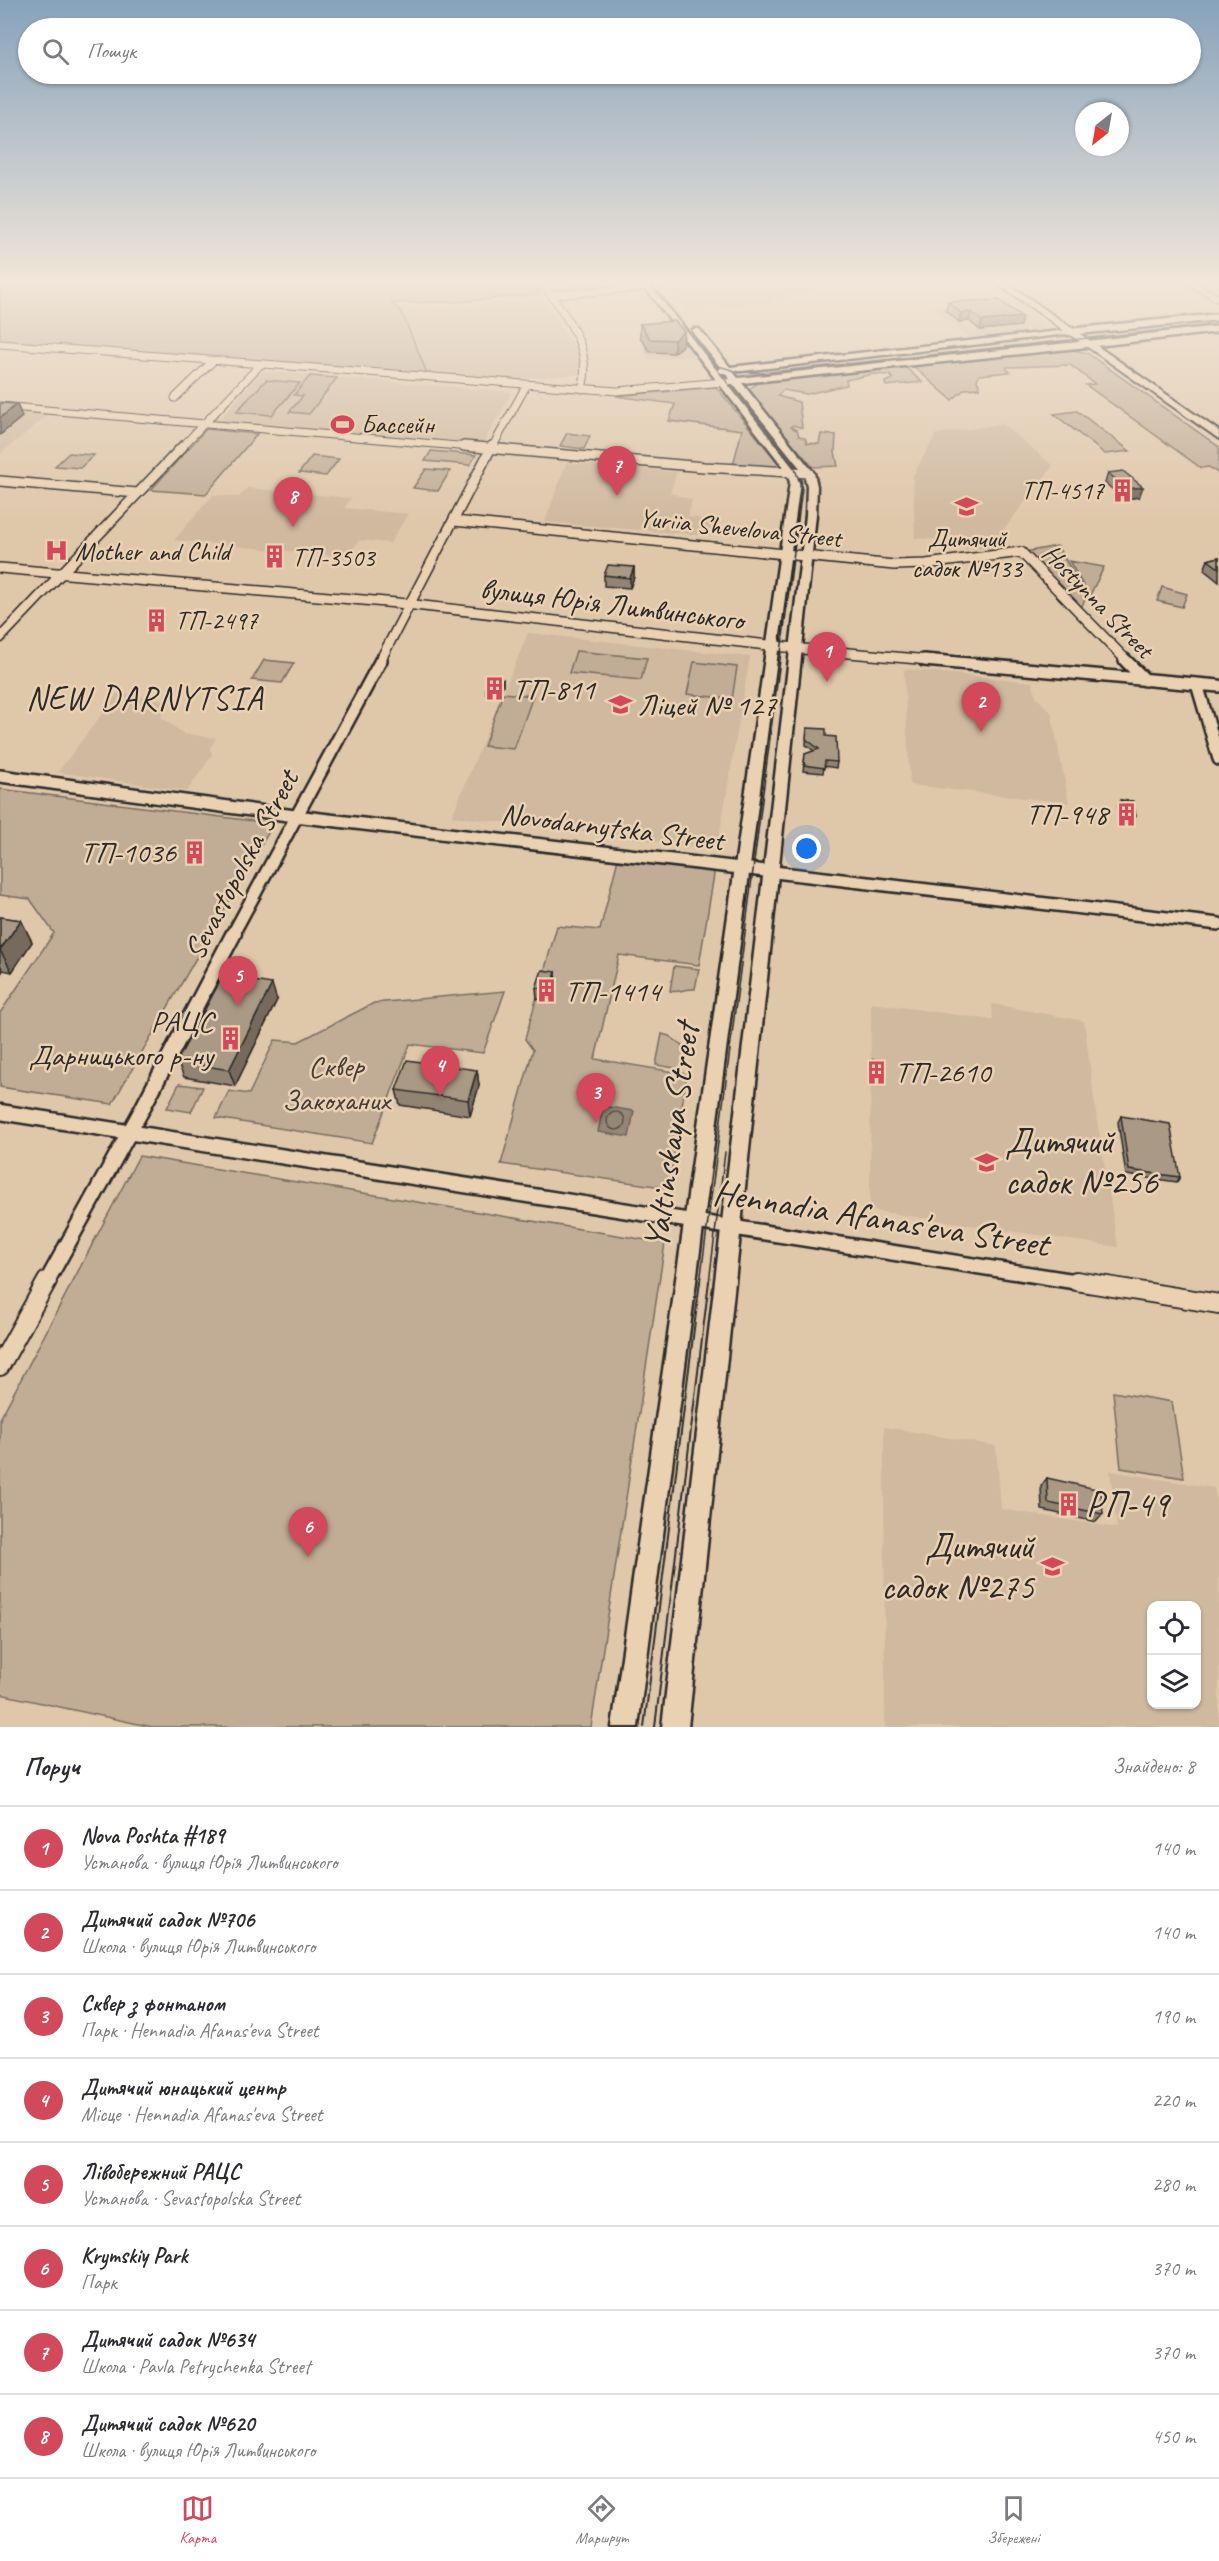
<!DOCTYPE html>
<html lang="uk">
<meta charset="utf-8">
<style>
:root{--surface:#fff;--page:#f2f2f3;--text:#2b2b33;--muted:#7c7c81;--line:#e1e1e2;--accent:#d1495b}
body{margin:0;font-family:Caveat,sans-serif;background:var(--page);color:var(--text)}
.controls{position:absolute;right:18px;bottom:18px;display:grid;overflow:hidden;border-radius:12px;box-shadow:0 2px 4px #0004}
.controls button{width:54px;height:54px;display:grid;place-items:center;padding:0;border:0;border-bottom:2px solid var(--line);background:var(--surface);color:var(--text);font:30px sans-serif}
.compass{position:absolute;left:1075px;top:102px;width:54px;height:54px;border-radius:50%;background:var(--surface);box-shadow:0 2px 4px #0004;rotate:211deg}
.you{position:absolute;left:807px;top:849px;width:21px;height:21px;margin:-15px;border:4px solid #fff;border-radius:50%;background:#1a73e8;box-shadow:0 0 0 9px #1a73e833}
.badge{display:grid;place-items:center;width:39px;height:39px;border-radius:50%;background:var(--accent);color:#fff;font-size:20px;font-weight:700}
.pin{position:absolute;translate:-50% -50px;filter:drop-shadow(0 2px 3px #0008)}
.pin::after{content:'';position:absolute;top:32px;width:21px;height:18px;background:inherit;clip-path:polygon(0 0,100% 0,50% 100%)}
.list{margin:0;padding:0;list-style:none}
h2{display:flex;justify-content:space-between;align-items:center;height:78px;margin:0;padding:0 24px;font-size:26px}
h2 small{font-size:20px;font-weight:400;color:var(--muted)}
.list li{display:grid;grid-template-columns:39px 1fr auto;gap:18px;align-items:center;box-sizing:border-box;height:84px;padding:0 24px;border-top:2px solid var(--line)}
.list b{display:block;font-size:22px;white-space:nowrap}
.list p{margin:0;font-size:20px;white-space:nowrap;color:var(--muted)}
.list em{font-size:20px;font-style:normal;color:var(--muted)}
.icon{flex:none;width:33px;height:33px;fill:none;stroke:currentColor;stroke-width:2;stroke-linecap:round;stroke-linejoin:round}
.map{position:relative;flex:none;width:1219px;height:1727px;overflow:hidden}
.search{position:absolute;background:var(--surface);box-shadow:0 2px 4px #0004;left:18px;right:18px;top:18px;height:66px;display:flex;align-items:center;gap:15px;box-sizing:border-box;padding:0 21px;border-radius:33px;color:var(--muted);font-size:22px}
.sheet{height:750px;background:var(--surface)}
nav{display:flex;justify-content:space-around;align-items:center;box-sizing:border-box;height:84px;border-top:2px solid var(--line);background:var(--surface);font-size:16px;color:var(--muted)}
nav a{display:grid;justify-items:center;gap:3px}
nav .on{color:var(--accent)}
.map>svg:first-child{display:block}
.built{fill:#cfb99f;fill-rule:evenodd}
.green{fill:#c1ad95;stroke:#766c60;stroke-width:1.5}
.water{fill:#958777;stroke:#6b6259;stroke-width:1.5}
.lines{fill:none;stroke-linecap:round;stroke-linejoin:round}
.shore{stroke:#555049;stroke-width:1.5}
.minor-far4-casing{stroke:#2b2b2b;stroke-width:9}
.minor-far3-casing{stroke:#2b2b2b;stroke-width:12}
.minor-far2-casing{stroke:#2b2b2b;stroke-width:16}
.minor-far1-casing{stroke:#2b2b2b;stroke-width:19}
.minor-casing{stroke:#2b2b2b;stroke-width:22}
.tertiary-casing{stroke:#2b2b2b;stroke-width:5}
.secondary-casing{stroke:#2b2b2b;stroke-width:5}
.primary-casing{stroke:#2b2b2b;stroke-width:4}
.minor-far4{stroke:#ead1b2;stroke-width:7}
.minor-far3{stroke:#ead1b2;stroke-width:9}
.minor-far2{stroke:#ead1b2;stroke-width:11}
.minor-far1{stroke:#ead1b2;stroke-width:14}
.minor{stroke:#ead1b2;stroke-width:18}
.tertiary{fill:#ead1b2;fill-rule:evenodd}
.secondary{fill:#ead1b2;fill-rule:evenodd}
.primary{fill:#ead1b2;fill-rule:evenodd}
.tram-far1{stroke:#2b2b2b;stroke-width:1.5}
.tram{stroke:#2b2b2b;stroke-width:2}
.wall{fill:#928472;stroke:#2b2b2b;stroke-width:1.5}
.shaded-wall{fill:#776b5c;stroke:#2b2b2b;stroke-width:1.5}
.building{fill:#aa9984;stroke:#2b2b2b;stroke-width:1.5}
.labels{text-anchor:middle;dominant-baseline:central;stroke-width:5;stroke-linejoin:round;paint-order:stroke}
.far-poi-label{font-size:26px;fill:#2b2b2b;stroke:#ead1b2;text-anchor:start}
.far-street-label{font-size:26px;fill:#2b2b2b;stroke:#ead1b2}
.street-label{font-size:30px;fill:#2b2b2b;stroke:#ead1b2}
.poi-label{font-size:30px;fill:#2b2b2b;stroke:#ead1b2;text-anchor:start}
.park-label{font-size:30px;fill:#423e3b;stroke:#ead1b2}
.quarter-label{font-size:33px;letter-spacing:1.5px;fill:#2b2b2b;stroke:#ead1b2}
.near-street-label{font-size:36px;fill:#2b2b2b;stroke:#ead1b2}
.near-poi-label{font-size:36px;fill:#2b2b2b;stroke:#ead1b2;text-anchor:start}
</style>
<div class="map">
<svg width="1219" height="1727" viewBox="0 0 1219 1727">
<rect width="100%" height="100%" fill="#dfc7aa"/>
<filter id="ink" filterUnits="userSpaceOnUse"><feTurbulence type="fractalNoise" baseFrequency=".0167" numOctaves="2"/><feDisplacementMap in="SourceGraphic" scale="12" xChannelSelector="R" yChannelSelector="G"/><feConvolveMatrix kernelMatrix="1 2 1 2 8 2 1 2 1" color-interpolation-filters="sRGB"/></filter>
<g filter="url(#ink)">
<!-- built -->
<path class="built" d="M703,280H807L819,292L771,298L774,302L687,311L666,284Z
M545,300L568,339L575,345L582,361L584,374L511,379L427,373L401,311Z
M1017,300L1051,329L1042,333L972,340L931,307Z
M689,342L699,356L650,360L640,347Z
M262,371L512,392L483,443L218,421Z
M0,409L49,414L0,454Z
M1003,424L1053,466L993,543L1001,544L1003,550L954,548L953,542H970L915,538L913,475L936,434Z
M566,463L677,472L670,493L692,500L688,517L715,520L711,536L545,522Z
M247,488L351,498L344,508L408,514L390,543L359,540L347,557L174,540L213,495L239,497Z
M528,633L750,657L717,849L452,816Z
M904,669L1032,682L1036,697L1051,712L1069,803L910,785Z
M118,693L170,701L161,717L184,734L216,738L210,748L212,755L187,791L58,772Z
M871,1003L993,1020L992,1004L1084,1021L1096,1114L1118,1247L870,1210Z
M884,1427L996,1446L1001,1509L1117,1528L1110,1471L1214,1488L1219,1517V1727H885ZM1152,1606H1196V1704H1152Z"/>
<!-- green -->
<path class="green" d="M0,280H534L541,294L458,302L391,303L401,311L427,373L425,375L0,342Z
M620,280L626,288L580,292L574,283Z
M1074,350L1087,353L1219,447V474L1209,467L1201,468L1086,385L1095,384L1070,365L1008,367L1006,368L1010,372L979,375L977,380L980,388L965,389L952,400L912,365Z
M904,366L922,382L886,386L885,382L893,379L890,375L873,374L846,380L847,385L807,394L783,390L778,396L799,402L802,428L793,425L791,427L797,430L799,436L805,438L807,443L819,444L821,434L836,435L835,452L838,466L813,467L750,394L749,389L763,380Z
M310,376L337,378L309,414L289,412L303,396L294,395Z
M266,380L300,383L272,415L236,412Z
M716,387L783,469L733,465L742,430L669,421L675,404L616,396Z
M1077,411L1130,451L1105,454L1054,414Z
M206,429L257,434L206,494L151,490Z
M567,433L590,436L584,449L560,446Z
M431,451L476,455L470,465L425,461Z
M69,453L94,455L80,468L55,466Z
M312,456L339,459L326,476L299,473Z
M426,469L450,471L438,491L413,488Z
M1057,546L1087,595L1081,608L1025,552Z
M1069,561L1104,567L1090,595L1087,592Z
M1162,587L1187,594L1182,607L1157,601Z
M576,651L647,658L641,680L569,673Z
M264,660L294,663L282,683L252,680Z
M694,662L737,667L732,699L687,694Z
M503,693L533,696L514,749L484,746Z
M0,789L268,823L271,828L112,1104L0,1087V1013L54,933L30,899L0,895Z
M618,859L713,870L714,875L699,965L619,955L595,1059L687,1074L669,1188L501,1164L533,1050L525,1039L557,926L600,930Z
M674,966L699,969L695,989C686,988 679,993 670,991Z
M505,991L483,1053L410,1044L372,1143L216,1118L229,1091L249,1094L275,1040L298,1042L374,1003Z
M662,1034L669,1036L686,1048L681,1069L656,1065Z
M179,1084L203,1087L191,1112L167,1108Z
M139,1156L665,1243L591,1727H152L0,1694V1419Z
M1113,1392L1172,1402L1184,1478L1121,1468Z"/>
<!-- water -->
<path class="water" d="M603,1106L634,1111L629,1137L598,1132Z"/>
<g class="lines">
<!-- shore -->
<path class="shore" d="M607 1121a9 9 0 1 1 18 0a9 9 0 1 1-18 0Z"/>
<defs>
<path id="minor-far4" d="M541,280C563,313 594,347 582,389
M1187,280L1219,299
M551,295L661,286
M0,344L617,391L724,382
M175,398L213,361
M0,406L481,448
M181,448L260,365
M492,448L526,386"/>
<path id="minor-far3" d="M464,446L704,467L809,473
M0,481L137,493
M454,521L894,565L926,564L1021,552L1127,661
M0,568L397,603L803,649L941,661
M0,638L183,446
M380,661L492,446"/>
<path id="minor-far2" d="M924,660L1219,686
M1125,660L1145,680
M1197,684L1219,759
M0,776L295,816L1219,924
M233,934L381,660"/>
<path id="minor-far1" d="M0,1112L1085,1283
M46,1283L140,1113L234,933"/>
<path id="minor" d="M1076,1281L1219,1304
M0,1366L47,1281"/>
<path id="tertiary" d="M639,280H647L717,370L721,368L693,333V329H699L730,367L1068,330L1072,332L1068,334L733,372L738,378L1087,341L1091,344L1087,347L742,383L814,473L817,486L816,515L688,1727H662L806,515L807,486L804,473L733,384H729L794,467L800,482L638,1727H612L790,482L785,469ZM720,373H725L730,379L725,380Z"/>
<path id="secondary" d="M1219,314V320L1068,335L1063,332L1068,329Z
M1219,326V332L1087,347L1082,344L1087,341Z"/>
<path id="primary" d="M992,280H1003L1219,431V439Z"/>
</defs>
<!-- minor-far4 casing -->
<use href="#minor-far4" class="minor-far4-casing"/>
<!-- minor-far3 casing -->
<use href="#minor-far3" class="minor-far3-casing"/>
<!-- minor-far2 casing -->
<use href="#minor-far2" class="minor-far2-casing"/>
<!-- minor-far1 casing -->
<use href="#minor-far1" class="minor-far1-casing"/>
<!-- minor casing -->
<use href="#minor" class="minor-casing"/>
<!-- tertiary casing -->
<use href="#tertiary" class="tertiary-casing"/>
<!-- secondary casing -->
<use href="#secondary" class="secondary-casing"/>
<!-- primary casing -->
<use href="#primary" class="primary-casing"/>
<!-- minor-far4 -->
<use href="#minor-far4" class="minor-far4"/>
<!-- minor-far3 -->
<use href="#minor-far3" class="minor-far3"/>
<!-- minor-far2 -->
<use href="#minor-far2" class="minor-far2"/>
<!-- minor-far1 -->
<use href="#minor-far1" class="minor-far1"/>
<!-- minor -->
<use href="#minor" class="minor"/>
<!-- tertiary -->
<use href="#tertiary" class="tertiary"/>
<!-- secondary -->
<use href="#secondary" class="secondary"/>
<!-- primary -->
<use href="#primary" class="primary"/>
<!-- tram-far1 -->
<path class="tram-far1" d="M647,280L795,469L802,489L700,1283
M715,365L739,372L761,373L1219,324
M709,1283L725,1152"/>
<!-- tram -->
<path class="tram" d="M644,1727L700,1281
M655,1727L709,1281"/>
</g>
<!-- wall -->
<path class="wall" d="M948,302L1020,326L980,330L969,321L959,322L946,311Z
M640,324L684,332L683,345L674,353L650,352L640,337Z
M1108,473L1139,497L1124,499L1105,483Z
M1219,557V582L1204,570L1208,560Z
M634,567V577L630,588L604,586V575Z
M503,679V685L498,695L486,694V688Z
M807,728L826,736L837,762L836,768L824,766L823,773L803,771L805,754L814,751L806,745Z
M1121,800L1136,816L1133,821L1121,820L1118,806Z
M0,917L21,920L32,942L12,972L3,970L0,975Z
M556,972V983L551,1001L537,999L536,988Z
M277,1000L235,1086L184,1077L177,1061Z
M873,1060L883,1073L882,1078L872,1077V1065Z
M477,1070L479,1086L470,1116L400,1105L396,1090Z
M1121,1116L1180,1177L1177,1182L1126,1175L1118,1122Z
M1047,1478L1103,1514L1096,1522L1042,1510L1041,1486Z"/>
<!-- shaded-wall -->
<path class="shaded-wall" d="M971,312L969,321L959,322L961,313Z
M1022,317L1020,326L980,330L982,321Z
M684,332L683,345L674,353V340Z
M17,404L22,417L0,435V418Z
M1143,487L1139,497L1124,499L1127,489Z
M634,567V577L630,588V578Z
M503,679V685L498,695V690Z
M21,920L32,942L12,972L0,950Z
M0,965L3,970L0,975Z
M556,972V983L551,1001V990Z
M272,984L277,1000L235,1086L229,1070Z
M477,1070L479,1086L470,1116L468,1100Z"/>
<!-- building -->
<path class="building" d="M999,300L1022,317L982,321L971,312L961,313L948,302Z
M675,321L684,332L674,340L650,339L640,324Z
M2,403L17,404L0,418V404Z
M1123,471L1143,487L1127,489L1108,473Z
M1219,557V568L1208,560Z
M608,565L634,567L630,578L604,575Z
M491,678L503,679L498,690L486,688Z
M807,728L826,729V736L836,737L837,762L825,761L824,768L804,765L805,754L819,749L806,739Z
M1121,800L1133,801L1136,816L1124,815Z
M0,917L21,920L0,950Z
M542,970L556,972L551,990L536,988Z
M223,976L272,984L229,1070L177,1061Z
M407,1060L477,1070L468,1100L396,1090Z
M873,1060L883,1061V1073L873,1071Z
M1121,1116L1170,1124L1180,1177L1129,1170Z
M1047,1478L1101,1490L1103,1514L1048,1503Z"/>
</g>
<!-- sky -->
<linearGradient id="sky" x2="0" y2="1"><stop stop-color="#87a2bb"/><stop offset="0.54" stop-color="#f1e6d9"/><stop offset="1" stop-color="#f1e6d9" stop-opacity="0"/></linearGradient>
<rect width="1219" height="522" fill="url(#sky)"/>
<!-- icons -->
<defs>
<symbol id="stadium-bare" viewBox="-9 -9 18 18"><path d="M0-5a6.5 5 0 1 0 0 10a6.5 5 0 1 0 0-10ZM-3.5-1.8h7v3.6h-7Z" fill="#d1495b" stroke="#ead1b2" stroke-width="2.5" paint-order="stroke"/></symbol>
<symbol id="building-bare" viewBox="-9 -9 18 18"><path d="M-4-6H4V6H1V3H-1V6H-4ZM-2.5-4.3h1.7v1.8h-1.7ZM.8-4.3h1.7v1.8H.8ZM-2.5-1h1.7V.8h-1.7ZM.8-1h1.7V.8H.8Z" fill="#d1495b" stroke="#ead1b2" stroke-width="2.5" paint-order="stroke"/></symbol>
<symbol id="school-bare" viewBox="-9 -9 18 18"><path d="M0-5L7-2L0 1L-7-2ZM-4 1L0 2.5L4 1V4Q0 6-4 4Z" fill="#d1495b" stroke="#ead1b2" stroke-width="2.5" paint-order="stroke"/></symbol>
<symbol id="hospital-bare" viewBox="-9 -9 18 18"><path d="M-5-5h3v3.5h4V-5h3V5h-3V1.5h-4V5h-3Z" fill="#d1495b" stroke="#ead1b2" stroke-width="2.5" paint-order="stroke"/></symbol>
</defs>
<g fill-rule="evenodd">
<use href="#stadium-bare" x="326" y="408" width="33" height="33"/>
<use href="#building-bare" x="1106" y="474" width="33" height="33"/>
<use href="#school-bare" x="950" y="490" width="33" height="33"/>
<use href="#hospital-bare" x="40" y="534" width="33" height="33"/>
<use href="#building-bare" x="258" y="540" width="33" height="33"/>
<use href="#building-bare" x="140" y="604" width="33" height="33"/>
<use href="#building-bare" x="478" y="672" width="33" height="33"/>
<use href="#school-bare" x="604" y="688" width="33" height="33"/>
<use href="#building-bare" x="1110" y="798" width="33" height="33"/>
<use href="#building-bare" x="178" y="836" width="33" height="33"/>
<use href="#building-bare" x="530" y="974" width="33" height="33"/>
<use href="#building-bare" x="214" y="1022" width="33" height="33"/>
<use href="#building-bare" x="860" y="1056" width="33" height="33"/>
<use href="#school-bare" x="970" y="1146" width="33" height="33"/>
<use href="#building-bare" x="1052" y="1488" width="33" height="33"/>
<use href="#school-bare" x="1036" y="1550" width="33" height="33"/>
</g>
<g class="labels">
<!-- far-poi labels -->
<g class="far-poi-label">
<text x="361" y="424">Бассейн</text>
<text x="1104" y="490" text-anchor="end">ТП-4517</text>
<text x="967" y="538" text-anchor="middle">Дитячий<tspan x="967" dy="30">садок №133</tspan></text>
<text x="75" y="551">Mother and Child</text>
<text x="292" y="557">ТП-3503</text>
<text x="175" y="620">ТП-2497</text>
</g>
<!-- far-street labels -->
<g class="far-street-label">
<text transform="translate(740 528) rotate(6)">Yuriia Shevelova Street</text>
<text transform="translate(1098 601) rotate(46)">Hostynna Street</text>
</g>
<!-- street labels -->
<g class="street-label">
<text transform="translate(612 604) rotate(7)">вулиця Юрія Литвинського</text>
<text transform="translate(612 827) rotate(7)">Novodarnytska Street</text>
<text transform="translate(241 865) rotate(-62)">Sevastopolska Street</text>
</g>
<!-- poi labels -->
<g class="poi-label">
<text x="513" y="689">ТП-811</text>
<text x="638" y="705">Ліцей № 127</text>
<text x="1108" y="814" text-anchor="end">ТП-948</text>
<text x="176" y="852" text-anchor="end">ТП-1036</text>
<text x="565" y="991">ТП-1414</text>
<text x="213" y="1021" text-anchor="end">РАЦС<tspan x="213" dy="34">Дарницького р-ну</tspan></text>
<text x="895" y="1072">ТП-2610</text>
</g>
<!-- park labels -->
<g class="park-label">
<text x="336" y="1066">Сквер<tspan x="336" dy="34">Закоханих</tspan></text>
</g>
<!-- quarter labels -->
<g class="quarter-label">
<text x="145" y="698">NEW DARNYTSIA</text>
</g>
<!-- near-street labels -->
<g class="near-street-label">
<text transform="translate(671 1136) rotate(-82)">Yaltinskaya Street</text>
<text transform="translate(881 1218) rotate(9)">Hennadia Afanas'eva Street</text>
</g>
<!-- near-poi labels -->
<g class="near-poi-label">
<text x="1005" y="1141">Дитячий<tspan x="1005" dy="41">садок №256</tspan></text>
<text x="1086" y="1504">РП-49</text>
<text x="1034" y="1546" text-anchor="end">Дитячий<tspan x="1034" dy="41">садок №275</tspan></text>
</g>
</g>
</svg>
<div class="controls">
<button><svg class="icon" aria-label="locate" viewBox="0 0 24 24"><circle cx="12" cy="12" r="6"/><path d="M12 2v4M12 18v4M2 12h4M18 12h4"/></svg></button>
<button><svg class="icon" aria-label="layers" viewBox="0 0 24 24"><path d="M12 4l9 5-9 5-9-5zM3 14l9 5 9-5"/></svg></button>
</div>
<svg class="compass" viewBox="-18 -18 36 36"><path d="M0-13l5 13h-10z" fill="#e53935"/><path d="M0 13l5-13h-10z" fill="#7c7c81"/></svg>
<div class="you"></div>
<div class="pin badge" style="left:827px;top:682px">1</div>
<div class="pin badge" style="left:981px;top:732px">2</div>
<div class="pin badge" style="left:596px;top:1123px">3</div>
<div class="pin badge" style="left:440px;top:1096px">4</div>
<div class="pin badge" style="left:238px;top:1006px">5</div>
<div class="pin badge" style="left:308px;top:1557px">6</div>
<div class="pin badge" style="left:617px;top:496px">7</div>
<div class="pin badge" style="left:293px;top:527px">8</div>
<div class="search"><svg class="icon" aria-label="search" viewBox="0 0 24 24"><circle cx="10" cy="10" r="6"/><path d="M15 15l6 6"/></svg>Пошук</div>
</div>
<section class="sheet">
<h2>Поруч<small>Знайдено: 8</small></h2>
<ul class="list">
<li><span class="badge">1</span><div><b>Nova Poshta #189</b><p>Установа · вулиця Юрія Литвинського</p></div><em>140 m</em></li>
<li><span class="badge">2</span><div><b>Дитячий садок №706</b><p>Школа · вулиця Юрія Литвинського</p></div><em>140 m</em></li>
<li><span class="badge">3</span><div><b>Сквер з фонтаном</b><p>Парк · Hennadia Afanas'eva Street</p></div><em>190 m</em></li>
<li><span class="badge">4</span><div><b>Дитячий юнацький центр</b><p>Місце · Hennadia Afanas'eva Street</p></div><em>220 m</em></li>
<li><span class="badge">5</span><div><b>Лівобережний РАЦС</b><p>Установа · Sevastopolska Street</p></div><em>280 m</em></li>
<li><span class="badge">6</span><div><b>Krymskiy Park</b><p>Парк</p></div><em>370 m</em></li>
<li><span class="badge">7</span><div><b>Дитячий садок №634</b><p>Школа · Pavla Petrychenka Street</p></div><em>370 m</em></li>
<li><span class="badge">8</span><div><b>Дитячий садок №620</b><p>Школа · вулиця Юрія Литвинського</p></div><em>450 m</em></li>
</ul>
</section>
<nav>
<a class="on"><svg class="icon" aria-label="map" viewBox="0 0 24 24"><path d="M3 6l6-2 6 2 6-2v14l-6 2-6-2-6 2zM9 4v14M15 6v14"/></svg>Карта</a>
<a><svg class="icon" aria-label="directions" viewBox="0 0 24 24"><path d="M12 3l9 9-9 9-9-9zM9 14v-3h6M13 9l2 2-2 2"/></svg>Маршрут</a>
<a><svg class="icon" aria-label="saved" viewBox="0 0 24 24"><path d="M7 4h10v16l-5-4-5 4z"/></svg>Збережені</a>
</nav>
